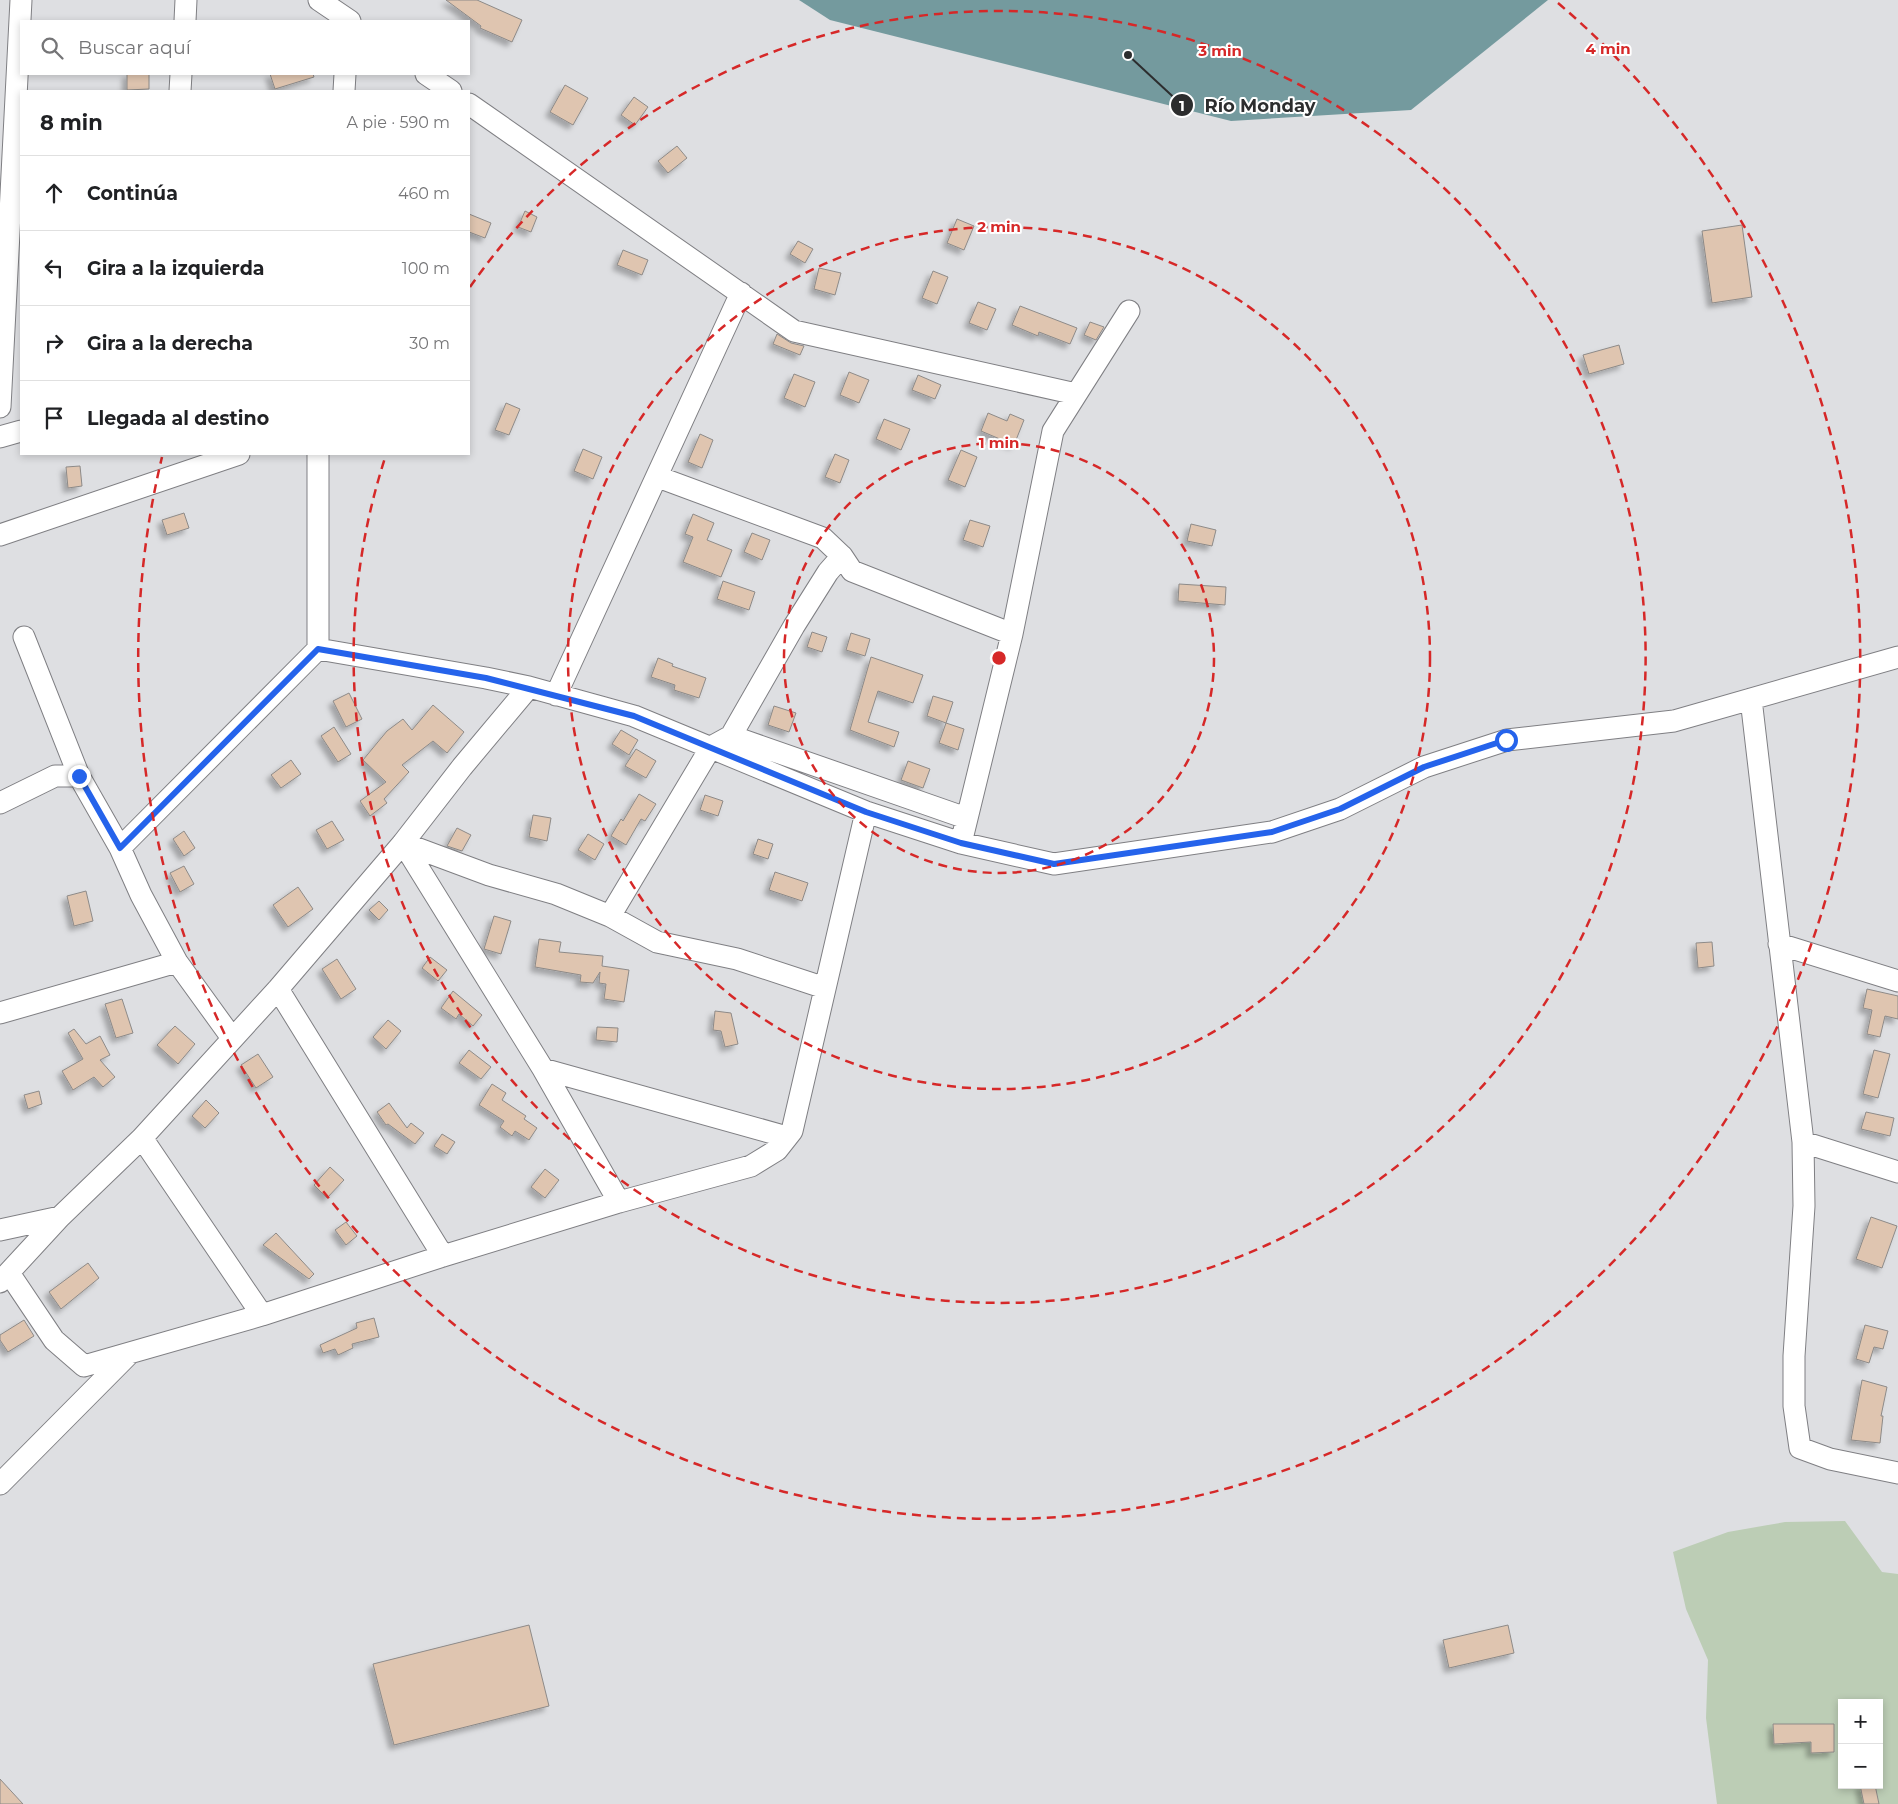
<!DOCTYPE html>
<html lang="es">
<meta charset="utf-8">
<style>
:root{--surface:#fff;--page:#f2f2f2;--text:#202124;--muted:#757577;--line:#e0e0e0}
body{margin:0;font-family:Montserrat,sans-serif;background:var(--page);color:var(--text)}
.controls{position:absolute;right:15px;bottom:15px;display:grid;overflow:hidden;border-radius:0px;box-shadow:0 2px 8px #0003}
.controls button{width:45px;height:45px;display:grid;place-items:center;padding:0;border:0;border-bottom:1px solid var(--line);background:var(--surface);color:var(--text);font:25px sans-serif}
.stop{position:absolute;width:15px;height:15px;margin:-11px;border:4px solid #2563eb;border-radius:50%;background:#fff}
.stop.end{background:#2563eb;border-color:#fff;box-shadow:0 1px 5px #0008}
.list{margin:0;padding:0;list-style:none}
h2{display:flex;justify-content:space-between;align-items:center;height:65px;margin:0;padding:0 20px;font-size:21px}
h2 small{font-size:16px;font-weight:400;color:var(--muted)}
.list li{display:grid;grid-template-columns:32px 1fr auto;gap:15px;align-items:center;box-sizing:border-box;height:75px;padding:0 20px;border-top:1px solid var(--line)}
.list b{display:block;font-size:19px;white-space:nowrap}
.list em{font-size:16px;font-style:normal;color:var(--muted)}
.icon{flex:none;width:28px;height:28px;fill:none;stroke:currentColor;stroke-width:2;stroke-linecap:round;stroke-linejoin:round}
.map{position:relative;flex:none;width:1898px;height:1804px;overflow:hidden}
.search{position:absolute;background:var(--surface);box-shadow:0 2px 8px #0003;left:20px;top:20px;width:450px;height:55px;display:flex;align-items:center;gap:12px;box-sizing:border-box;padding:0 18px;border-radius:0px;color:var(--muted);font-size:19px}
.panel{position:absolute;background:var(--surface);box-shadow:0 2px 8px #0003;left:20px;top:90px;width:450px;height:365px;border-radius:0px}
.map>svg:first-child{display:block}
.green{fill:#bccdb5;fill-rule:evenodd}
.water{fill:#749a9e}
.building{fill:#dfc5b0;stroke:#8d8a88;filter:url(#shadow)}
.lines{fill:none;stroke-linecap:round;stroke-linejoin:round}
.minor-casing{stroke:#7f7f83;stroke-width:23}
.minor{stroke:#fff;stroke-width:21}
.route{stroke:#2563eb;stroke-width:6}
.ring{fill:none;stroke:#d62828;stroke-width:2.5;stroke-dasharray:9 6}
.centre{fill:#d62828;stroke:#fff;stroke-width:2.5}
.ring-label{font-size:15px;text-anchor:middle;font-weight:bold;fill:#d62828;stroke:#fff;stroke-width:4;stroke-linejoin:round;paint-order:stroke}
.leader{fill:none;stroke:#2c2d2e;stroke-width:2}
.callout-dot{fill:#2c2d2e;stroke:#fff;stroke-width:2}
.mark-label{font-size:15px;text-anchor:middle;font-weight:bold;fill:#fff}
.callout-label{font-size:18px;text-anchor:middle;font-weight:bold;fill:#2c2d2e;stroke:#fff;stroke-width:4;stroke-linejoin:round;paint-order:stroke}
</style>
<div class="map">
<svg width="1898" height="1804" viewBox="0 0 1898 1804">
<defs>
<filter id="shadow"><feDropShadow dx="-4.5" dy="4.5" stdDeviation="2.5" flood-color="#0004"/></filter>
</defs>
<rect width="100%" height="100%" fill="#dedfe2"/>
<!-- green -->
<path class="green" d="M1845,1521L1882,1572L1898,1574V1804H1717L1706,1718L1708,1660L1686,1609L1673,1552L1728,1532L1785,1522ZM1842,1703H1879V1785H1842Z"/>
<!-- water -->
<path class="water" d="M799,0H1548L1411,110L1231,121L830,20Z"/>
<!-- building -->
<path class="building" d="M446,0H477L522,20L512,42L480,28L481,26Z
M127,74H149V89L127,90Z
M270,74H313L314,77L275,89Z
M565,85L588,98L573,125L550,112Z
M634,97L648,107L635,125L621,115Z
M677,146L687,158L668,173L658,161Z
M525,211L537,217L531,232L518,227Z
M469,214L491,223L485,238L469,232Z
M957,219L974,226L964,250L947,243Z
M1742,225L1752,297L1712,303L1702,231Z
M798,241L813,249L805,263L790,254Z
M623,250L648,260L642,275L617,265Z
M819,268L841,273L835,295L814,289Z
M933,271L948,277L937,304L922,298Z
M978,302L996,309L987,330L969,323Z
M1020,306L1077,328L1070,344L1039,332L1038,336L1012,325Z
M1090,322L1104,327L1096,340L1084,335Z
M777,334L791,343L804,346L800,355L773,344Z
M1619,345L1624,364L1589,374L1583,355Z
M849,372L869,380L859,403L840,395Z
M794,374L815,382L805,407L784,398Z
M918,375L941,385L935,399L912,390Z
M506,403L520,409L509,435L495,430Z
M988,413L1007,421L1010,414L1024,420L1014,445L981,431Z
M884,419L910,429L901,450L876,439Z
M700,434L713,440L702,468L688,462Z
M583,449L602,457L593,479L574,471Z
M961,450L977,457L965,487L948,480Z
M835,454L849,460L840,483L825,477Z
M80,466L82,486L68,488L66,467Z
M184,513L189,528L167,535L162,520Z
M693,514L714,523L707,540L732,550L721,577L683,562L693,537L685,534Z
M970,520L990,526L983,547L963,540Z
M1191,524L1216,530L1212,546L1187,541Z
M752,533L770,540L762,560L744,552Z
M723,581L755,592L749,610L717,599Z
M1179,584L1226,587L1225,605L1178,601Z
M812,632L827,637L822,652L807,647Z
M851,633L870,639L865,656L846,650Z
M871,657L923,675L913,703L878,691L868,722L899,732L894,747L850,730Z
M658,658L673,664L672,666L706,678L699,698L674,690L675,685L651,677Z
M349,693L362,719L346,727L333,701Z
M933,696L953,702L946,723L927,716Z
M433,705L464,732L447,753L433,741L402,765L409,772L384,799L387,803L370,816L360,801L386,782L363,760L387,731L403,719L412,730Z
M774,706L796,713L789,732L768,725Z
M946,723L964,729L958,750L939,743Z
M334,727L351,754L338,762L321,736Z
M621,730L638,740L629,755L612,744Z
M636,749L656,761L646,778L625,766Z
M291,760L301,774L281,788L271,775Z
M908,761L930,769L923,788L901,780Z
M639,794L656,804L645,821L641,819L626,845L611,836L621,819L623,821Z
M705,795L723,801L718,816L700,810Z
M533,815L551,818L547,841L529,837Z
M332,821L344,840L327,849L316,830Z
M457,828L471,835L462,851L447,846Z
M184,831L195,848L184,856L173,839Z
M588,834L604,844L595,860L578,850Z
M758,839L773,844L768,859L753,854Z
M184,866L194,884L180,892L170,873Z
M775,872L808,883L802,901L769,890Z
M298,887L313,909L288,927L273,905Z
M86,891L93,921L74,926L67,896Z
M379,901L388,910L379,920L369,910Z
M494,916L511,921L501,954L484,949Z
M539,939L561,942L559,952L603,956L602,966L629,970L624,1002L604,999L606,984L599,983L600,972L593,983L580,982L581,975L535,967Z
M1712,942L1714,966L1698,968L1696,943Z
M430,957L447,970L438,981L422,968Z
M337,959L356,989L341,999L322,969Z
M1867,989L1898,996V1019L1885,1016L1880,1037L1867,1034L1872,1010L1863,1008Z
M453,991L482,1015L473,1026L459,1014L456,1019L441,1008Z
M122,999L133,1033L116,1038L105,1004Z
M715,1011L731,1013L738,1044L725,1047L721,1031L713,1030Z
M388,1020L401,1031L386,1049L373,1037Z
M175,1026L195,1044L178,1064L157,1045Z
M597,1027L618,1028L617,1042L596,1040Z
M74,1029L86,1044L100,1036L110,1055L100,1060L115,1077L103,1087L94,1077L73,1090L62,1071L83,1059L68,1033Z
M469,1050L491,1067L481,1079L459,1063Z
M1874,1050L1890,1054L1878,1098L1863,1094Z
M258,1054L273,1077L256,1088L241,1065Z
M492,1084L506,1093L502,1100L526,1116L524,1119L537,1128L529,1140L515,1131L512,1136L500,1127L504,1121L479,1105Z
M39,1091L42,1104L28,1109L24,1095Z
M206,1100L219,1113L205,1128L192,1116Z
M389,1103L407,1128L411,1123L424,1133L415,1144L388,1124L386,1125L377,1112Z
M1866,1112L1894,1118L1890,1136L1861,1129Z
M442,1134L455,1142L447,1154L434,1146Z
M330,1167L344,1180L327,1198L314,1185Z
M545,1169L559,1180L545,1198L531,1187Z
M1871,1217L1897,1226L1882,1268L1856,1259Z
M346,1222L357,1236L346,1245L335,1230Z
M276,1233L314,1274L309,1279L263,1245Z
M88,1263L99,1278L61,1309L49,1292Z
M374,1318L379,1337L352,1344L353,1348L338,1355L335,1349L323,1353L320,1345L357,1328L356,1323Z
M24,1320L34,1336L8,1352L0,1340V1335Z
M1865,1325L1888,1331L1883,1349L1874,1347L1869,1363L1856,1359Z
M1862,1380L1887,1387L1881,1416H1883L1880,1443L1851,1440Z
M529,1625L549,1706L394,1745L373,1664Z
M1508,1625L1514,1653L1449,1668L1443,1640Z
M1773,1724H1834V1752L1811,1753V1742L1774,1744Z
M0,1779L23,1804H0Z
M1860,1785H1875L1879,1804H1864Z"/>
<g class="lines">
<defs>
<path id="minor" d="M319,0L350,21
M185,21L186,0
M426,74L451,91
M180,91L181,74
M344,91L345,74
M469,104L794,331L1076,394
M0,407L21,0
M0,437L21,431
M658,477L823,538L842,556L852,571L1012,634
M0,535L239,454
M24,637L79,776L120,848L141,895L177,962L232,1038
M318,649L486,678L529,687
M556,695L741,293
M1751,699L1803,1142L1804,1206L1794,1356V1406L1800,1448L1830,1459L1898,1473
M731,736L966,818
M0,803L55,776H79
M403,843L489,875L556,894L610,916L657,942L737,959L825,988
M403,843L543,1069L619,1202
M961,843L1012,634L1053,431L1129,311
M120,848L318,649V454
M610,916L711,747L731,736L794,626L828,572L842,556
M1779,944L1898,981
M278,989L443,1256
M0,1013L177,962
M543,1069L787,1137
M142,1138L262,1315
M1803,1142L1898,1172
M0,1230L60,1217
M9,1273L54,1340L84,1366L262,1315L443,1256L619,1202L751,1166L777,1150L792,1131L866,812
M0,1282L60,1217L142,1138L278,989L403,843L462,767L529,687L634,716L866,812L961,843L1054,864L1272,832L1340,809L1424,767L1507,740L1674,721L1898,657
M0,1484L129,1354"/>
</defs>
<!-- minor casing -->
<use href="#minor" class="minor-casing"/>
<!-- minor -->
<use href="#minor" class="minor"/>
</g>
<g class="lines">
<!-- route -->
<path class="route" d="M79,776L120,848L318,649L486,678L634,716L866,812L961,843L1054,864L1272,832L1340,809L1424,767L1506,740"/>
</g>
<!-- distance rings -->
<g class="ring">
<circle cx="999" cy="658" r="215"/>
<circle cx="999" cy="658" r="431"/>
<path d="M470 287A646 646 0 1 1 385 458"/>
<path d="M1558 3A861 861 0 1 1 162 457"/>
</g>
<circle cx="999" cy="658" r="8" class="centre"/>
<g class="ring-label">
<text x="1608" y="54">4 min</text>
<text x="1220" y="56">3 min</text>
<text x="999" y="232">2 min</text>
<text x="999" y="448">1 min</text>
</g>
<!-- callouts -->
<path class="leader" d="M1128 55L1182 105"/>
<g class="callout-dot">
<circle cx="1128" cy="55" r="5"/>
<circle cx="1182" cy="105" r="12"/>
</g>
<g class="mark-label">
<text x="1182" y="111">1</text>
</g>
<g class="callout-label">
<text x="1260" y="112">Río Monday</text>
</g>
</svg>
<div class="controls">
<button>+</button>
<button>−</button>
</div>
<div class="stop" style="left:1506px;top:740px"></div>
<div class="stop end" style="left:79px;top:776px"></div>
<div class="search"><svg class="icon" aria-label="search" viewBox="0 0 24 24"><circle cx="10" cy="10" r="6"/><path d="M15 15l6 6"/></svg>Buscar aquí</div>
<section class="panel">
<h2>8 min<small>A pie · 590 m</small></h2>
<ul class="list">
<li><svg class="icon" aria-label="ahead" viewBox="0 0 24 24"><path d="M12 20V5M6 11l6-6 6 6"/></svg><div><b>Continúa</b></div><em>460 m</em></li>
<li><svg class="icon" aria-label="left" viewBox="0 0 24 24"><path d="M17 20v-9H6M10 6l-5 5 5 5"/></svg><div><b>Gira a la izquierda</b></div><em>100 m</em></li>
<li><svg class="icon" aria-label="right" viewBox="0 0 24 24"><path d="M7 20v-9h11M14 6l5 5-5 5"/></svg><div><b>Gira a la derecha</b></div><em>30 m</em></li>
<li><svg class="icon" aria-label="arrive" viewBox="0 0 24 24"><path d="M6 21V4h12l-3 4 3 4H6"/></svg><div><b>Llegada al destino</b></div></li>
</ul>
</section>
</div>
